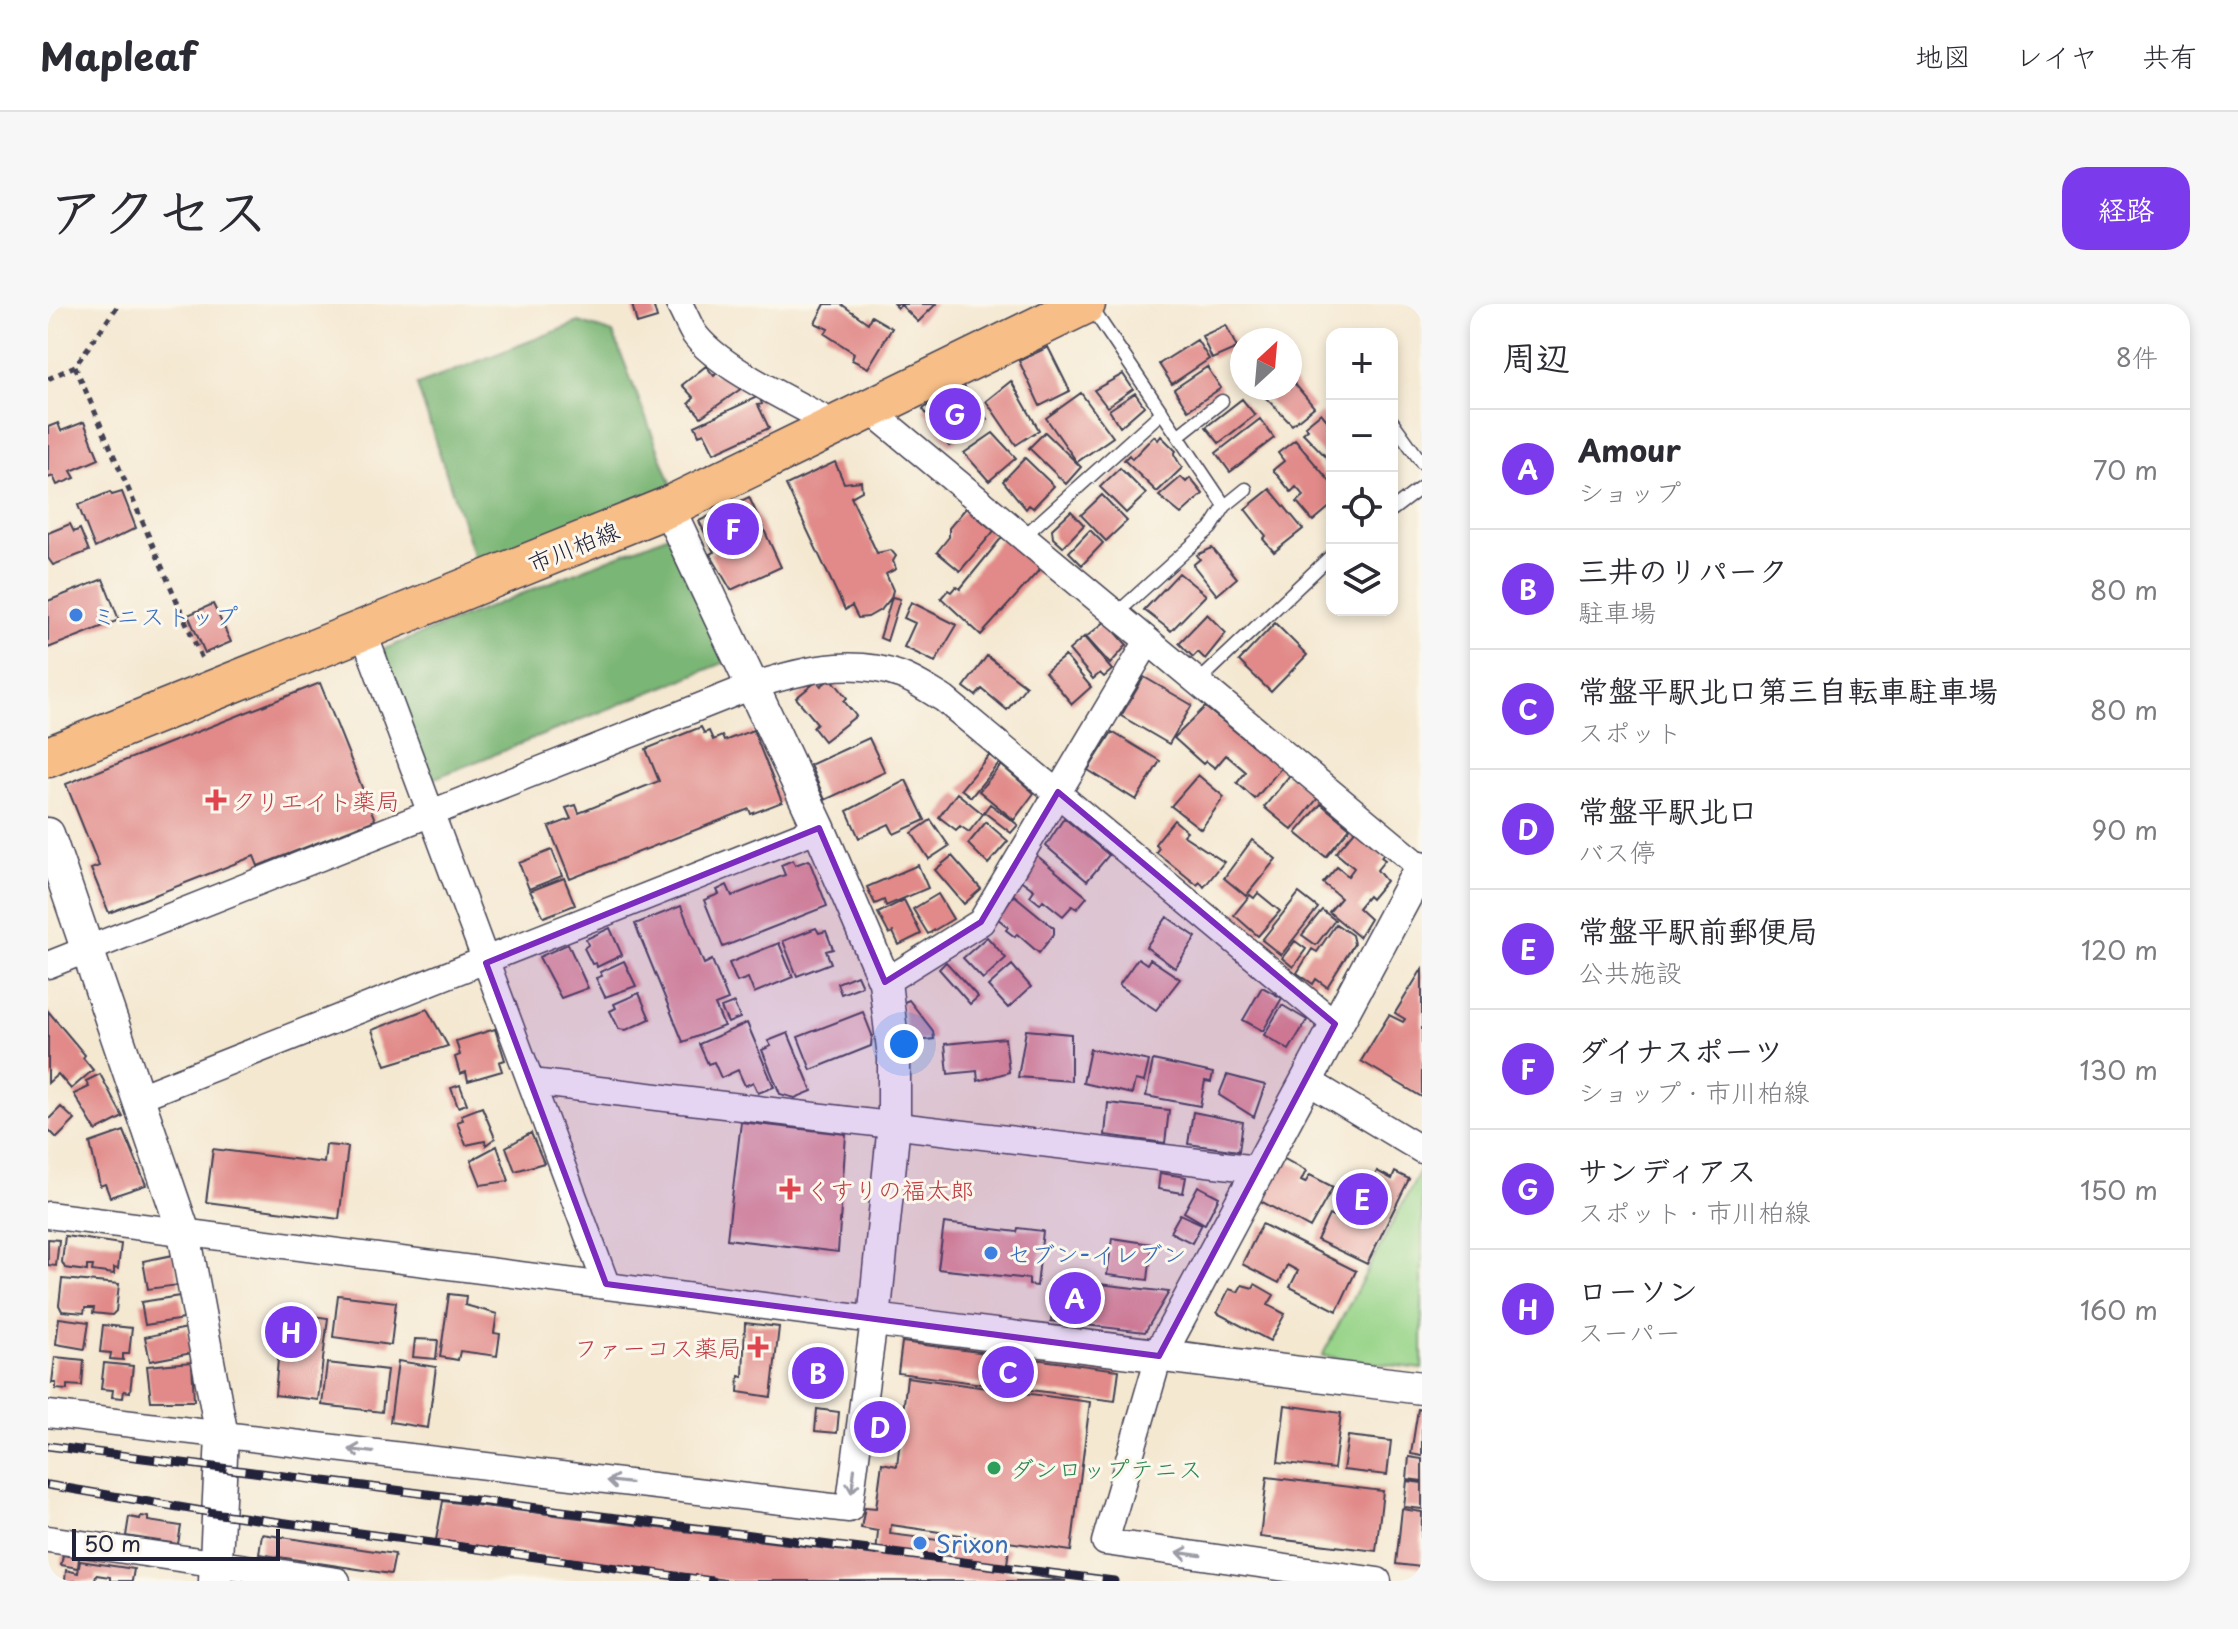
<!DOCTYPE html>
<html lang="ja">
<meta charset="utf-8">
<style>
:root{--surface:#fff;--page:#f7f7f7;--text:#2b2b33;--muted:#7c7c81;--line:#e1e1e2;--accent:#7c3aed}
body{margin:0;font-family:"Playpen Sans","Klee One",sans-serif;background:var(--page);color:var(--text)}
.controls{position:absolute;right:24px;top:24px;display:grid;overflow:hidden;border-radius:16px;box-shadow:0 4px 12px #0003}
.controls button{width:72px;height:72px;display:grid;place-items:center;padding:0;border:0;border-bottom:2px solid var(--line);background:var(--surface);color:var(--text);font:40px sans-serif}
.compass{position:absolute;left:1182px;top:24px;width:72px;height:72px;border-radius:50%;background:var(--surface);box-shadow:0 4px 12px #0003;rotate:26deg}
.scale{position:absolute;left:24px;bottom:20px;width:208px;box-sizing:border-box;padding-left:8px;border:4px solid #22223b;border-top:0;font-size:22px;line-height:28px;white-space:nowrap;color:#22223b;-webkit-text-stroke:6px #fbf7ec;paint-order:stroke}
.you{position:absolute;left:856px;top:740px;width:28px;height:28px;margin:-20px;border:6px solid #fff;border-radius:50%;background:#1a73e8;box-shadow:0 0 0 12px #1a73e833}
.badge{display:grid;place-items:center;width:52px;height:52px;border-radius:50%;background:var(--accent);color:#fff;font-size:26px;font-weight:700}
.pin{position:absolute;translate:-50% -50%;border:4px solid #fff;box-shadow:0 2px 8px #0006}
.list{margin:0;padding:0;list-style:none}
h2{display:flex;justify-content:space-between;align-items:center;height:104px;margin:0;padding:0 32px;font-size:34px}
h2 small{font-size:26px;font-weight:400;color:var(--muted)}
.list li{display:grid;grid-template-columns:52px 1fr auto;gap:24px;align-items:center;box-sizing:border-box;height:120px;padding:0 32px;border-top:2px solid var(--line)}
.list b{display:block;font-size:30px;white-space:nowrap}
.list p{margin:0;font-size:26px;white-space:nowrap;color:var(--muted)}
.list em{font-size:26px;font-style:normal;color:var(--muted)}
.icon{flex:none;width:44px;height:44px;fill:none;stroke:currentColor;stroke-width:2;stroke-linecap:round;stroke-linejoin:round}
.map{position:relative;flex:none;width:1374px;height:1277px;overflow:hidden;border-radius:24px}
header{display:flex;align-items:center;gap:48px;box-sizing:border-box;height:112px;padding:0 40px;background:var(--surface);border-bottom:2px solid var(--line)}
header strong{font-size:38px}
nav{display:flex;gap:44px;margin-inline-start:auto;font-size:28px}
.intro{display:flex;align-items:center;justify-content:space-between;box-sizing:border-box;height:192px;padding:0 48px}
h1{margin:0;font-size:56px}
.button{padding:20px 36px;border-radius:24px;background:var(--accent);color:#fff;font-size:28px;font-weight:700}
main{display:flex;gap:48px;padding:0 48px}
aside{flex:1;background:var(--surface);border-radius:24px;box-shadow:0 4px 12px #0003}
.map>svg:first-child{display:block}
.green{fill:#98d489;stroke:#5d7b62;stroke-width:2}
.forest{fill:#7ab675;stroke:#4e6c58;stroke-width:2}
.building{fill:#e18a89}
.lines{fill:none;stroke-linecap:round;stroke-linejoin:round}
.service-casing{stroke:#424052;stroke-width:15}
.minor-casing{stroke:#424052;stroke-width:29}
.tertiary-casing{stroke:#424052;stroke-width:35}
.primary-casing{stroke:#424052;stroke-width:43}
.path{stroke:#424052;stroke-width:5;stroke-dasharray:6 6;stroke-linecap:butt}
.service{stroke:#fff;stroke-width:12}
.minor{stroke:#fff;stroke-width:26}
.tertiary{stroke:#fff;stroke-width:32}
.primary{stroke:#f7be87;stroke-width:40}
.rail-casing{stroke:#22223b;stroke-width:9}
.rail{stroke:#fbf7ec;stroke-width:6;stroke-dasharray:18;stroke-linecap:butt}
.oneway{stroke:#9c9ca7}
.marked{fill:#7b2cbf;fill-opacity:0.2;stroke:#7b2cbf;stroke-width:6;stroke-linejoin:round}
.shop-dot{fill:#3f7fe0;stroke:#fbf7ec;stroke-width:3}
.health-dot{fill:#e0444e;stroke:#fbf7ec;stroke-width:3}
.leisure-dot{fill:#2e9e5b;stroke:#fbf7ec;stroke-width:3}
.labels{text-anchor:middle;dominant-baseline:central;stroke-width:6;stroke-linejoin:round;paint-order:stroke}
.street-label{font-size:24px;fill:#22223b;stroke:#fbf7ec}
.shop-label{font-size:24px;fill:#366cbe;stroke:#fbf7ec;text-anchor:start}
.health-label{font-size:24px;fill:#be3a42;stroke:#fbf7ec;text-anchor:start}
.leisure-label{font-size:24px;fill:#27864d;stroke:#fbf7ec;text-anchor:start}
</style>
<header>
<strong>Mapleaf</strong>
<nav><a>地図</a><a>レイヤ</a><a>共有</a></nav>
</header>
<div class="intro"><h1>アクセス</h1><a class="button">経路</a></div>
<main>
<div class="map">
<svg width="1374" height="1277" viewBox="0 0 1374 1277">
<rect width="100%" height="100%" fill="#fbf7ec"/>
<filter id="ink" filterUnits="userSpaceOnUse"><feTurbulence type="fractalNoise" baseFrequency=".0125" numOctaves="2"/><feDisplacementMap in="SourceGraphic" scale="16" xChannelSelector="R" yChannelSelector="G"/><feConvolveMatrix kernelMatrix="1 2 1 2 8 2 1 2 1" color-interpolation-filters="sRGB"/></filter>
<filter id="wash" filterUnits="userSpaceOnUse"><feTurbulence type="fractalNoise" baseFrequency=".006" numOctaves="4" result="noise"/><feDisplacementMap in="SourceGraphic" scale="32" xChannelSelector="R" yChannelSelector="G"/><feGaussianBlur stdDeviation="1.8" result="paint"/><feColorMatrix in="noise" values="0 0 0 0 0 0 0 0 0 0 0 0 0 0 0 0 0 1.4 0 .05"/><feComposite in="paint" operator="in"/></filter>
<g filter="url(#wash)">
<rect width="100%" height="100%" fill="#f4e8d1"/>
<!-- green -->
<path class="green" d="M1374,863V1065L1274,1052Z"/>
<!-- forest -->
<path class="forest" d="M531,18L565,29L625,184L430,265L369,81Z
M626,229L678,358L382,476L331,347Z"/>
<g id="blocks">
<!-- building -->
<path class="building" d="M584,0H605L609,14L589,20Z
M777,0H793L820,19L823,12L844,24L820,64L804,56L806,49L777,30L780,25L767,19Z
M846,0H888L870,18L853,1L850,4Z
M1178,21L1189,44L1164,55L1154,32Z
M1149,36L1161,55L1124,80L1111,60Z
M1000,43L1022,87L992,102L971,57Z
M658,62L666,72L670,68L694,84L653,113L641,99L646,94L634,81Z
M1159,63L1173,84L1140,106L1126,85Z
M1075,70L1085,85L1059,103L1046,86Z
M1242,74L1266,103L1244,121L1212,88L1216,84H1242Z
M963,77L991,126L968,141L938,97Z
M913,78L939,115L901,142L875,105Z
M1033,89L1065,133L1029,158L998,114Z
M1087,89L1096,102L1072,123L1061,106Z
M711,92L714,100L710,101L721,124L666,149L656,129L651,131L647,122Z
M1194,95L1207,111L1171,139L1158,123Z
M1273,109L1284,122V150L1279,154L1255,129L1260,125L1257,122Z
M1212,115L1226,134L1182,168L1168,149Z
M36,118L51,155L23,167L27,174L9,181L5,172L0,174V123L10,119L13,127Z
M997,128L1033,163L1018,180L981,144Z
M945,129L968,154L941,177L916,149Z
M1106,132L1110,136L1113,132L1128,147L1126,150L1134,164L1109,188L1076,156L1081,151L1084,155Z
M1247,136L1284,180V201L1265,217L1249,198L1256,192L1248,183L1243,188L1225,166L1236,157L1230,149Z
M977,154L1006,182L985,204L981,201L978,205L955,177Z
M787,158L796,179L813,177L814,187L803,193L829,249L843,246L848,252L845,257L848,265L838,270L845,286L843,294L834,305L820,313L810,314L804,302L797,306L738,181Z
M1072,164L1098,190L1078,209L1052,183Z
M1133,173L1138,178L1142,174L1155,190L1133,210L1111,192Z
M1222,185L1255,225L1226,248L1215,235L1218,232L1197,205Z
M62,188L64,191L74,188L88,224L47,244L30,201Z
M1054,191L1079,217L1058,237L1033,211Z
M701,193L733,263L683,286L662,250L666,248L651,217Z
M918,204L946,227L912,267L889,248L901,233V224Z
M1023,207L1036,221L1015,243L1005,234L1004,225Z
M22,220L26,228L32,225L41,247L5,261L0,254V229Z
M1042,226L1055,239L1034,261L1021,248Z
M955,232L993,264L933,331L893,294L900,286L903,288L908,282L912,285Z
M1164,244L1189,274L1169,291L1145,261L1152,255L1149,251Z
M1131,269L1158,291L1123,327L1096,306Z
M55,275L71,316L0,344V297Z
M844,293L852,295L839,337L832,334Z
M863,298L909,321L887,358L856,343L867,319L856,314Z
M165,300L183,338L157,349L140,311Z
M1159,310L1178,329L1157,355L1150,348L1145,353L1131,339Z
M1058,317L1079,341L1062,360L1038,333Z
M1227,319L1259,351L1223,388L1191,357Z
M1036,333L1064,366L1056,373L1052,369L1045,375L1021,346Z
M939,352L978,382L959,406L934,385L928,392L916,383Z
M1017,352L1043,383L1024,400L997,368Z
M1096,373L1144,401L1121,440L1073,412Z
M783,374L799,394L796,397L808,412L776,437L765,423L769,419L748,394L769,377L773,382Z
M272,379L327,516L210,562L206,552L61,609L43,565L51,562L18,480Z
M1157,403L1233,464L1207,495L1189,479L1198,468L1178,451L1167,464L1158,457L1155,460L1126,434Z
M653,423L656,429L661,427L665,436L674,432L676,437L705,426L734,498L703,510L701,505L522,575L501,523L523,515L518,504L528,501L531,509L611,477L598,445Z
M1064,428L1112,457L1088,496L1040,466Z
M821,434L837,468L777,496L762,461Z
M941,451L951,459L923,493L913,485Z
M953,461L986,489L966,516L931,487Z
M1150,471L1176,493L1153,525L1123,502Z
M1242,471L1270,494L1244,526L1216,503Z
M858,476L877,516L846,530L841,520L811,534L799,507Z
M909,489L935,510L921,528L912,522L908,526L891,513Z
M942,500L970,521L963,529L936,508Z
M1273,500L1302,524L1278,553L1248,529Z
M1016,514L1061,551L1039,577L998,542Z
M883,516L901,542L881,555L864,529Z
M1126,516L1139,527L1135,531L1176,558L1156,583L1152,578L1149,581L1108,548L1111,544L1107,540Z
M938,518L960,537L940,560L920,540Z
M1309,524L1336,548L1333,553L1337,556L1329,566L1338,577L1323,595L1320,592L1310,604L1322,615L1311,633L1281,608L1293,594L1275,579L1289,563L1300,572L1306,564L1288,549Z
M1204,536L1228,555L1198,592L1176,574Z
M504,546L514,572L481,585L471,559Z
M987,550L1039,593L1029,605L1024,602L1015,612L995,596L992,600L982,592L986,586L971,575Z
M904,552L933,585L916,600L887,566Z
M745,556L747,561L761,556L779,602L675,643L656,596L671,590L669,586L679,581L684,592L737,571L733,561Z
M870,561L880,584L838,602L836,596L827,600L819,583Z
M516,574L527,601L496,613L482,587Z
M1210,589L1232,607L1210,632L1186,611L1202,591L1206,594Z
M1251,589L1270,604L1233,651L1214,636Z
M890,590L905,615L880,630L865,605Z
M966,591L1006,624V630L991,649L969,630L967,633L958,626L960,623L949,614Z
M856,596L873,630L851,641L845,628L841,630L830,609Z
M633,602L656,660L664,656L680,696L667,701L676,722L635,738L587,620Z
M1274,606L1287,616L1268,641L1254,631Z
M1119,613L1148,633L1127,664L1098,643Z
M1288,620L1304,631L1306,640L1279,683L1268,675L1265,680L1249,669L1264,645L1269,648Z
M562,624L574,651L549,663L548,659L544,660L536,644L540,641L538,635Z
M768,624L771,629L778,627L785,645L778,647L783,659L749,672L735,637Z
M939,633L958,654L935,675L915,654Z
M1247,637L1258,645L1245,663L1234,654Z
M731,639L745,673L706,689L700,674L689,678L681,659Z
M520,640L540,684L513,694L491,653Z
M1090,654L1099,660L1102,655L1132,675L1108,706L1071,681Z
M576,657L588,682L557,693L548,674L554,672L552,668Z
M898,658L930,693L922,700L891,665Z
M964,661L983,683L960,704L940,682Z
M1374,665V793L1313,757L1341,711L1355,718L1357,715L1347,709Z
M809,671L814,682L793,690L789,679Z
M1214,683L1234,694L1215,727L1195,716Z
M591,689L602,715L578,726L571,725L562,707L568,704L566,700Z
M861,696L885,727L886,735L860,738L854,699Z
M686,699L692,714L680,719L673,704Z
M1234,701L1259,716L1241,746L1216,731Z
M379,705L400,742L338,761L324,726Z
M0,707L37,751L35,754L45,766L23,785L10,770L0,779Z
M815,708L824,731L823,742L763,766L750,733Z
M699,719L726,783L710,789L705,778L697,782L690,766L673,774L666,758L660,760L651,740Z
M447,725L457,756L451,758L454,767L420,777L418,768L412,770L407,753L412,751L408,737Z
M978,726L1023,730V777L970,773Z
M740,729L764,787L747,794L732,790L714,746L723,742L720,737Z
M957,734L961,768L930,777L929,767L900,770L897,740Z
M1042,745L1101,757L1096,778L1087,776L1084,790L1035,779Z
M1105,756L1165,769L1163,778L1157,777L1152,802L1098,792Z
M52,770L75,813L48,827L26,790L41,783L38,777Z
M1179,771L1217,781L1206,813L1171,791Z
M412,781L419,800L410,803L403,784Z
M1060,799L1121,806L1117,839L1057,831Z
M13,803L27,816L9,834L0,825V816Z
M434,803L447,834L438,841L437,837L418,841L409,818L415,816L413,811Z
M1145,808L1195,818L1191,847L1140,840Z
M693,818L798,830L790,948L679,935Z
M76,827L98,881L62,893L57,880L52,882L42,839Z
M483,829L496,859L467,867L458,843Z
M278,841L300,843L291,915L158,898L165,845L276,859Z
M449,842L461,877L433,881L423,856Z
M1233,853L1258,867L1253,877L1257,879L1262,871L1285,883L1262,924L1209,895Z
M1329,867L1344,875L1347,868L1361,875L1319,960L1269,936L1281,911L1291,916L1311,875L1323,880Z
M1112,869L1138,873L1135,889L1110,885Z
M1150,882L1171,893L1157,920L1136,908Z
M1132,910L1154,920L1144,939L1122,928Z
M896,919L969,928L970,924L995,927L989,982L981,981V975L890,965Z
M1214,920L1308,967L1289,1007L1242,983L1250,967L1239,961L1231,979L1194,960Z
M17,932L73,940L70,965L66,964V970L44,967L45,962H39V967L17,964L14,958Z
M1064,934L1104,940L1100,976L1059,971Z
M0,935L11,936L8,962L0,961Z
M125,951L131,981L100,985L95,957Z
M14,975L71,980L68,1007L64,1011L45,1009L46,1004H37L36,1009L14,1007L11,1001Z
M1008,975L1121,988L1097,1028L1003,1017Z
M1207,980L1226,991L1220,1001L1237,1010L1222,1037L1169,1009L1181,985L1190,988L1194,981L1205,984Z
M401,990L418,992L417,1001L449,1010L446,1029L452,1030L449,1052L412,1047L410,1056L392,1053Z
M290,991L348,998L343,1041L285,1033Z
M132,992L136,1015L97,1021L93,998Z
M234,1008L280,1014L270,1096L227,1091Z
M11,1014L41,1018L37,1045L8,1040Z
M697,1019L731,1023L723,1093L690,1088L691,1072L695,1073Z
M55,1021L84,1024L81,1050H75V1056L62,1055L63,1049L52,1048Z
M139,1024L144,1049L102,1057L97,1033Z
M367,1035L390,1036L388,1055L365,1053Z
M854,1038L1071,1066L1067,1097L850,1069Z
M7,1053L36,1056L34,1082L19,1081V1086L8,1085V1079H4Z
M350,1057L388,1063L380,1124L342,1118Z
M144,1058L146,1097H103L99,1062Z
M56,1059L85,1062L82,1088L76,1087L75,1094L64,1093L65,1086L53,1085Z
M279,1059L339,1066L334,1108L274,1101Z
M859,1073L1042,1098L1023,1247L843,1221L842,1230L961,1245L958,1267L1018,1277H685L388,1236L395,1197L828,1251L830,1227L813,1224L817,1203L828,1204L834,1159L849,1162Z
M1237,1101L1293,1109L1286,1165L1230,1158Z
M769,1105L791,1108L789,1129L767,1127Z
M1370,1105L1374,1106V1152L1363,1150Z
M1300,1132L1343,1137L1339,1171L1295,1166Z
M1361,1153L1374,1155V1177L1359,1175Z
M1219,1173L1335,1187L1328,1247L1212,1233Z
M1359,1177L1374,1179V1205L1356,1203Z
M1354,1205L1374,1208L1373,1263L1348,1260Z
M93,1212L100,1213V1217L133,1222L130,1240L78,1232L81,1213L92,1215Z
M214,1230L347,1250L343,1270L211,1250Z
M15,1251L31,1254L30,1264L13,1261Z
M32,1257L86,1265L84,1277H62V1273L48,1271L47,1277H17L18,1266L30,1269Z"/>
</g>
</g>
<g filter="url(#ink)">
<use href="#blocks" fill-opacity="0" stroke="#424052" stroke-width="2"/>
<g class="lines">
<defs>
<path id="service" d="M1043,3L1177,202L1198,185
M1344,117L1374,159
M1131,131L1174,97
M1344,206L1374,183
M975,233L1114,108
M1068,310L1163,224L1177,202
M1150,378L1284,251"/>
<path id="minor" d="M631,0C636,9 640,19 645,28C668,63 752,101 790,122
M823,107L1374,564
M315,327L558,980
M0,661L704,382C752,367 802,353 852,371C867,376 882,387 896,395L1287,720
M837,678L933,618L1100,337
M1258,776L1374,846
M484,778L1209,865
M91,793L771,524
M0,911L826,1016L801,1205L0,1110
M1111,1052L1057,1238L1330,1277
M0,1235L289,1277"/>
<path id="tertiary" d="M620,203L771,524L837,678L846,753V820L826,1016L1374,1084
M0,530L136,929L174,1132L167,1277
M1111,1052L1373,563"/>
<path id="primary" d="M0,453L620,203L1037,0"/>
</defs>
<!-- service casing -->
<use href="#service" class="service-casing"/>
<!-- minor casing -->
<use href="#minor" class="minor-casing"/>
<!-- tertiary casing -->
<use href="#tertiary" class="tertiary-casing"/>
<!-- primary casing -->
<use href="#primary" class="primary-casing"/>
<!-- path -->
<path class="path" d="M27,62L154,355
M0,75L27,62L71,0"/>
<!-- service -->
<use href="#service" class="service"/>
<!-- minor -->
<use href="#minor" class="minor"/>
<!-- tertiary -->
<use href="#tertiary" class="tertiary"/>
<!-- primary -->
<use href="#primary" class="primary"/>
<defs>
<path id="rail" d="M0,1142L1066,1277
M0,1181L172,1210L664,1277"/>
</defs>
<!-- rail casing -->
<use href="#rail" class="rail-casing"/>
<!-- rail -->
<use href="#rail" class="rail"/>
</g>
<!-- one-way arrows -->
<defs><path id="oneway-shaft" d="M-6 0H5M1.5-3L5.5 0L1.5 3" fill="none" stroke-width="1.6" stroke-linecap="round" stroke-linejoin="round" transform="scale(2)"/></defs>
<g class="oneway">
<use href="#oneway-shaft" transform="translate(313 1147) rotate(-173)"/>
<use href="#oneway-shaft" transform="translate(805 1177) rotate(97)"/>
<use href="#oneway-shaft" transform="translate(571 1178) rotate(-173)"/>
<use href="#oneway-shaft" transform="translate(1141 1250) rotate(-172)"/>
</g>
</g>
<!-- marked area -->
<path class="marked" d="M1010,488L1287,720L1111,1052L558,980L438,659L771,524L837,678L933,618Z"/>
<!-- markers -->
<g class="shop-dot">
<circle cx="28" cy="311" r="8"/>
<circle cx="943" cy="949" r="8"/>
<circle cx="872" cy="1239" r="8"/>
</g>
<g class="health-dot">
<path d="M164 484h8v8h8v8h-8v8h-8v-8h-8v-8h8z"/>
<path d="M738 873h8v8h8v8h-8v8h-8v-8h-8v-8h8z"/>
<path d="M706 1031h8v8h8v8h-8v8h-8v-8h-8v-8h8z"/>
</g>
<circle class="leisure-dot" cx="946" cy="1164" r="8"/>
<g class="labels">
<!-- street labels -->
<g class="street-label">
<text transform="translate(525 242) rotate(-22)">市川柏線</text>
</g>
<!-- shop labels -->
<g class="shop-label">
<text x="44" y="311">ミニストップ</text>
<text x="959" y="949">セブン-イレブン</text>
<text x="888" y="1239">Srixon</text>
</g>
<!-- health labels -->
<g class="health-label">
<text x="184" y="496">クリエイト薬局</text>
<text x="758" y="885">くすりの福太郎</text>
<text x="694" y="1043" text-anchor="end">ファーコス薬局</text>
</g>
<!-- leisure labels -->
<g class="leisure-label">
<text x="962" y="1164">ダンロップテニス</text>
</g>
</g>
</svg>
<div class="controls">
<button>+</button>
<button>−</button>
<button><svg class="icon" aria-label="locate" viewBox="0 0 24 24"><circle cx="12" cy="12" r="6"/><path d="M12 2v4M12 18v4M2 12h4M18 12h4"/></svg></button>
<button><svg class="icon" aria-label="layers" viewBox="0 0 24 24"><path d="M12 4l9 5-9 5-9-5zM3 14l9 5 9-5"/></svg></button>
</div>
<svg class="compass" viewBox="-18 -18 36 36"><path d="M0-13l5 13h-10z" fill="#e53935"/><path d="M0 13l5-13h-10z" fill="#7c7c81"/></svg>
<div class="scale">50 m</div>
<div class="you"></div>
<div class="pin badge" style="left:1027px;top:994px">A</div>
<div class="pin badge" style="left:770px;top:1069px">B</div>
<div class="pin badge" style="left:960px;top:1068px">C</div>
<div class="pin badge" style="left:832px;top:1123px">D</div>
<div class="pin badge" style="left:1314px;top:895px">E</div>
<div class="pin badge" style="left:685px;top:225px">F</div>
<div class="pin badge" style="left:907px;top:110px">G</div>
<div class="pin badge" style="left:243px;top:1028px">H</div>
</div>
<aside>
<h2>周辺<small>8件</small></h2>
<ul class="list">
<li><span class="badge">A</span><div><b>Amour</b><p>ショップ</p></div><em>70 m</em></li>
<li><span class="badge">B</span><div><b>三井のリパーク</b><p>駐車場</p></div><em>80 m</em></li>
<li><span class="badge">C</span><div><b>常盤平駅北口第三自転車駐車場</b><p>スポット</p></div><em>80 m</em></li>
<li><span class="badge">D</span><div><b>常盤平駅北口</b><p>バス停</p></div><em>90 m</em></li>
<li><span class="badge">E</span><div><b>常盤平駅前郵便局</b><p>公共施設</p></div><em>120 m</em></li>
<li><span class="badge">F</span><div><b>ダイナスポーツ</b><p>ショップ · 市川柏線</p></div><em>130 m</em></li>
<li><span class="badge">G</span><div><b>サンディアス</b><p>スポット · 市川柏線</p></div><em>150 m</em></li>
<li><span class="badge">H</span><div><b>ローソン</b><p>スーパー</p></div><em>160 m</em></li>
</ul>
</aside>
</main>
